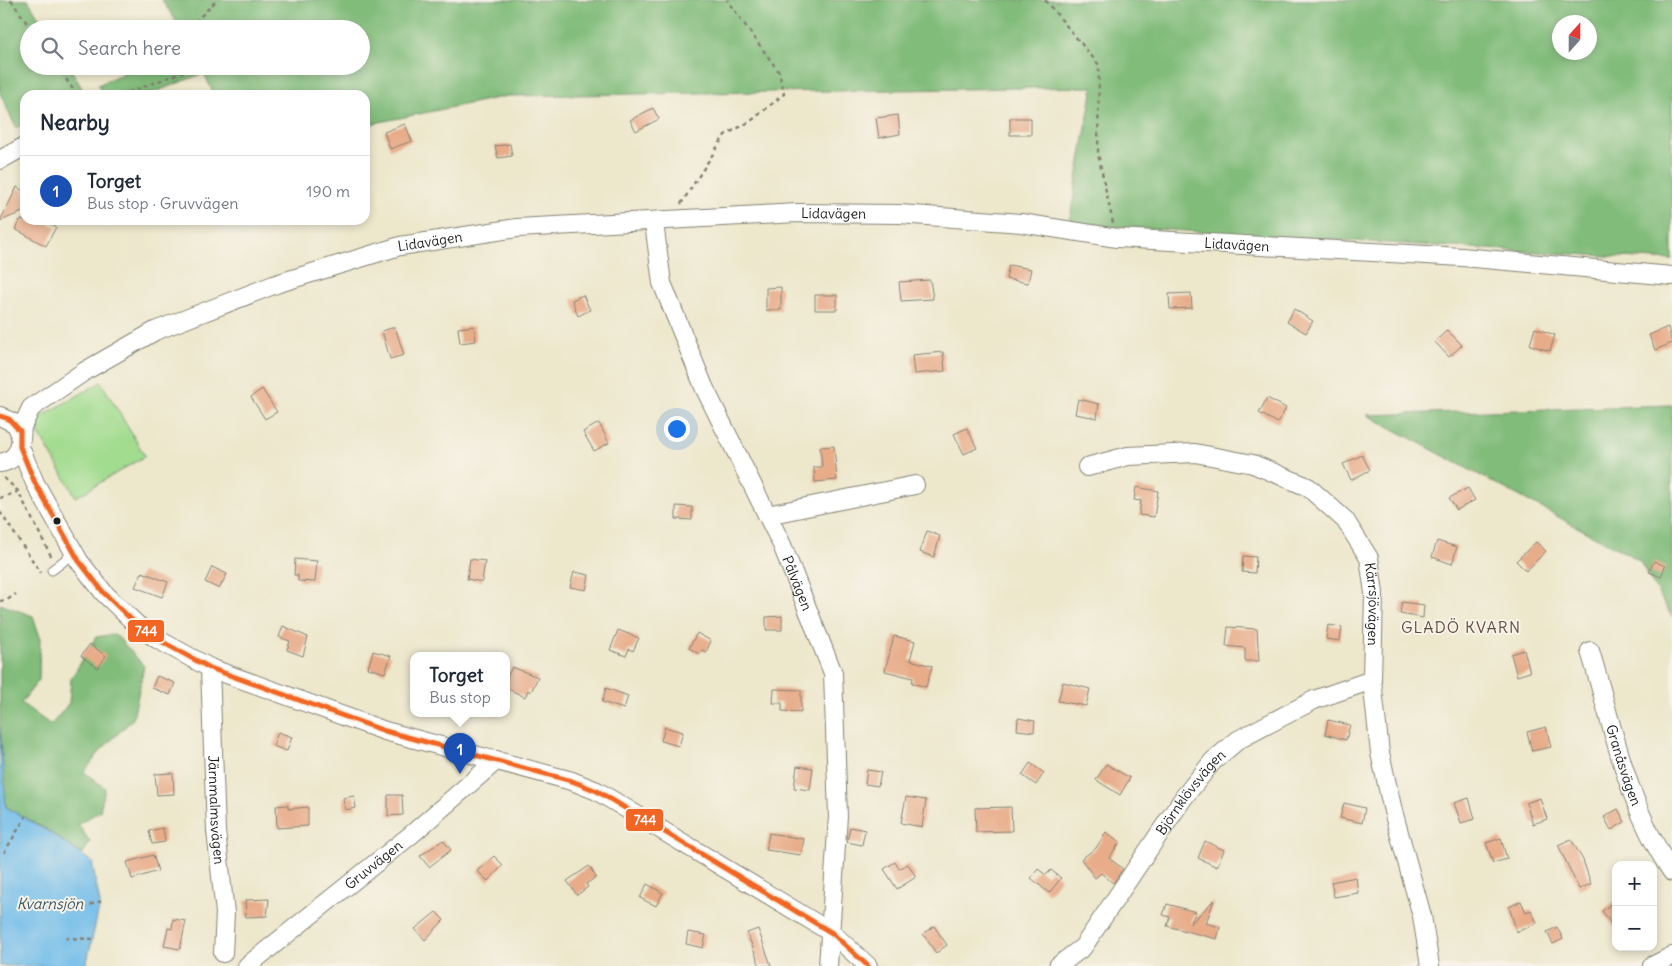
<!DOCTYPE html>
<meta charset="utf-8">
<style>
:root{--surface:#fff;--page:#f6f6f7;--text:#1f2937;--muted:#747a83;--line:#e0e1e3;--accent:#b5179e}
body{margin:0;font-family:Delius,sans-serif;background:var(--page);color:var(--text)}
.controls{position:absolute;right:15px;bottom:15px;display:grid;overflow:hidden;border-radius:10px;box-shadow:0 2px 8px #0003}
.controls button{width:45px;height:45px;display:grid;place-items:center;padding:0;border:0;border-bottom:1px solid var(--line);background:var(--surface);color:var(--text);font:25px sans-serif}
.compass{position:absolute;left:1552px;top:15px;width:45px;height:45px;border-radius:50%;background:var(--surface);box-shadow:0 2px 8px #0003;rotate:21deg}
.you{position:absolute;left:676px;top:428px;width:18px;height:18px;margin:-12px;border:4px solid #fff;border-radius:50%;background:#1a73e8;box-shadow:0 0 0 8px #1a73e833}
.badge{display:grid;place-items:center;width:32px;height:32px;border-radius:50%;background:var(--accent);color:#fff;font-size:16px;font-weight:700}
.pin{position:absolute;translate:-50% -41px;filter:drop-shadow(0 1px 2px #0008)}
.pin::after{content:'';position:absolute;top:26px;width:18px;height:15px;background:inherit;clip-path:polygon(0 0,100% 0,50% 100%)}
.popup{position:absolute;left:410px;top:652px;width:100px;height:65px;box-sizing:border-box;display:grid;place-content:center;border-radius:10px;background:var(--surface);filter:drop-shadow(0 1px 4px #0005);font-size:16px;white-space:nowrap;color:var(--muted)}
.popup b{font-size:19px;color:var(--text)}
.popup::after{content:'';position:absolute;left:50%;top:100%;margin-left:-10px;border:10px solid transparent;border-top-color:var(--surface)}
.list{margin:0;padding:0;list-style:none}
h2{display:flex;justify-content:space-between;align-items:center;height:65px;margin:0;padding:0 20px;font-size:21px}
h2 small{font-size:16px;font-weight:400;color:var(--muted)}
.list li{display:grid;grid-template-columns:32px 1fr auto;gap:15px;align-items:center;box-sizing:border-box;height:70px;padding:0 20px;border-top:1px solid var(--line)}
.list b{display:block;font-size:19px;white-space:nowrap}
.list p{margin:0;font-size:16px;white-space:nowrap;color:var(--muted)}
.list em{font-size:16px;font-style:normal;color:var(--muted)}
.icon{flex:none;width:28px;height:28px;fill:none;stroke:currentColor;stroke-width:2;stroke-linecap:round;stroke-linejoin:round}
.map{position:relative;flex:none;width:1672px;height:966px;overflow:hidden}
.search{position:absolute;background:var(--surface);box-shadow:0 2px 8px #0003;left:20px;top:20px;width:350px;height:55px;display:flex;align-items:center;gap:12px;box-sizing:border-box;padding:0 18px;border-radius:28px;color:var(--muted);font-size:19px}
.panel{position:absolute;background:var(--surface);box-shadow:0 2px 8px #0003;left:20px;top:90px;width:350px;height:135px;border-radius:15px}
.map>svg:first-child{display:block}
.green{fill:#a2dc8f;stroke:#5f7c56}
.forest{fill:#81bc7a;stroke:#4e6c4b;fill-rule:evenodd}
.water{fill:#6fbce9;stroke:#466c82}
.building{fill:#e8ac89}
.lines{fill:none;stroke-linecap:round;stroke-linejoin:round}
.service-casing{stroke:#848274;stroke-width:11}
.minor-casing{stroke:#848274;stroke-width:20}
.path{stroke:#848274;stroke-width:2.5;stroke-dasharray:4 4;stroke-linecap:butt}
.service{stroke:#fff;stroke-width:9}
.minor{stroke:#fff;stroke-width:18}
.bus-1-casing{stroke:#f7f3e8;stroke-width:9}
.bus-1{stroke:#f26522;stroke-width:5}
.bus-dot{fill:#1c1c1c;stroke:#f7f3e8;stroke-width:2}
.labels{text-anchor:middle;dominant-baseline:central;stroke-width:4;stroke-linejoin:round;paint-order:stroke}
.street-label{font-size:14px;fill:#1c1c1c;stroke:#f7f3e8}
.water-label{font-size:15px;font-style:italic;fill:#395464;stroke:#f7f3e8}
.quarter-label{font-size:16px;letter-spacing:1px;fill:#634e42;stroke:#f7f3e8}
.line-badge{stroke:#f7f3e8;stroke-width:2}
.badge-label{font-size:14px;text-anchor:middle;font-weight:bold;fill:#fff}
</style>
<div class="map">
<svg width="1672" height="966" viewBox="0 0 1672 966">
<rect width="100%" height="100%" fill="#f7f3e8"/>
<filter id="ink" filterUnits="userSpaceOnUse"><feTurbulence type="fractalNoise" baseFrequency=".02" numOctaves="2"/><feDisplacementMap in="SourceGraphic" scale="10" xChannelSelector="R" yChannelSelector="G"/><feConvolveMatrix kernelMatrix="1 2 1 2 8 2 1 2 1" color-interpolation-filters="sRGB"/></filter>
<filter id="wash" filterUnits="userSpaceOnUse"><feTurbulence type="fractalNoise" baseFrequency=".0096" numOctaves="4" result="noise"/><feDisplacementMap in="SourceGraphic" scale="20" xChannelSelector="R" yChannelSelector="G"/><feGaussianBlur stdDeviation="1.12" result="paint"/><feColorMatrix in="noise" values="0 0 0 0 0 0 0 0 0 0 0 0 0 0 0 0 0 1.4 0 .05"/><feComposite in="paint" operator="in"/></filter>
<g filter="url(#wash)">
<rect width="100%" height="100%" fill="#ede7cc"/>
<!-- green -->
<path class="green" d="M101,382L145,456L76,497L32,422Z"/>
<!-- forest -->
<path class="forest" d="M0,0H28L46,29H29V66H69L84,92L78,95H25V123L16,128L0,93Z
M162,0H1672V260L1069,224L1093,87L507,96L365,125V95H214L204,73L147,95H103L98,85L138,66H361V29H181ZM1560,22H1590V52H1560Z
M1672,405V617L1639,560L1367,415Z
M0,604L33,616L40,637L39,680L21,703L51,725L69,703L71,679L96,637L115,634L144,666L133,719L101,750L84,772L105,788L100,811L78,824L90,842L82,855L46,829L5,807L0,727Z"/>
<!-- water -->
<path class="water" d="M0,727L6,807L46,830L92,862L100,904L86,966H0Z"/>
<g id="blocks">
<!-- building -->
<path class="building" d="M653,108L659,119L636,131L630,120Z
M898,115L900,134L879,138L876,118Z
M1010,118H1031V135H1010Z
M405,124L412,141L390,149L384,132Z
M510,144L512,156L498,158L495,146Z
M17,187L25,192V211L0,221Z
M20,220H42L56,227L46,246L15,229Z
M1009,265L1031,269L1028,283L1006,279Z
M930,280L933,299L901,301L899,282Z
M781,287V310H766V288Z
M1191,293L1192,308L1170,309L1169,294Z
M583,295L590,310L578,316L572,300Z
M815,295H837V310H815Z
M1294,309L1313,321L1306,333L1287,322Z
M474,326L476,341L460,343L458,328Z
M395,327L404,355L390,359L382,331Z
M1668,327L1672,343L1655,350L1649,335Z
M1535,328L1555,335L1550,351L1530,345Z
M1447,330L1462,345L1449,357L1435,342Z
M943,352L945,371L914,374L912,355Z
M262,389L277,412L265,419L251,397Z
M1267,398L1286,408L1278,423L1259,413Z
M1078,399L1099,404L1097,418L1075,414Z
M599,423L609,443L594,451L583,432Z
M967,428L977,448L964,454L954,434Z
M834,446L837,480L815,482L814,467H822L820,447Z
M1362,455L1370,470L1351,480L1343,464Z
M1136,487L1158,491L1154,517L1139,515L1141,501L1134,500Z
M1468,488L1475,500L1457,510L1449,498Z
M676,506L692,507V520L676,519Z
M927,531L940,536L934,557L920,552Z
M1437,541L1457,547L1452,564L1432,557Z
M1536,542L1546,551L1526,571L1516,561Z
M1243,556L1256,557L1255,573L1242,572Z
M295,559L317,561L315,582L298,581V575H294Z
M470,559L485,561L482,582L467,579Z
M1654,561L1665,566L1661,577L1649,572Z
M212,567L227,574L219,589L205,582Z
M142,572L168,582L162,597L135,587Z
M574,572L589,575L586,590L570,587Z
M1402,602L1424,605L1423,618L1400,614Z
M782,616V630H766V617Z
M1328,625L1342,627L1340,641L1326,639Z
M283,626L308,637L303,656L287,650L290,641L279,637Z
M1228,627L1257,629L1259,661H1245V648L1226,646Z
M618,630L639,638L633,651L629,649L626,656L610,650Z
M697,633L711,641L706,652L702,650L699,654L689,648Z
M894,636L915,641L910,660L932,666L926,687L912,683L913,678L885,671Z
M90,644L106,656L98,668L81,656Z
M1524,650L1530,672L1517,676L1511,654Z
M373,651L391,656L385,673L368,668Z
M512,667L538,677L531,692L528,690L525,697L506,688V679Z
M157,676L175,683L170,695L152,688Z
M1063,682L1090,689L1086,706L1058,701Z
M606,688L628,696L624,709L602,702Z
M774,689L801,690V712L782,711V703H773Z
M1018,718L1035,721L1034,732L1017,730Z
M1328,720L1350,725L1346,740L1325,734Z
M665,727L683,732L679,746L661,741Z
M1546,727L1551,747L1532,751L1527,732Z
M278,732L292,737L287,751L273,746Z
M1030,763L1044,773L1036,785L1022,775Z
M1106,764L1130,778L1120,795L1096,780Z
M797,766L813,768L810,790L794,788Z
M867,770L881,772L878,786L865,784Z
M173,773L174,794L157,795L155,774Z
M388,795H402L403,815L388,816Z
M354,796L356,808L345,810L343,798Z
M906,797L926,800L922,827L901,823Z
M1469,798L1475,819L1461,823L1454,803Z
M1540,798L1547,819L1533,824L1526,803Z
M1344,803L1365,808L1362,823L1340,818Z
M288,805V809L308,807V826L277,828L276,806Z
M1011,807L1012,831L976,832L975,808Z
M1618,809L1625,822L1611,830L1604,817Z
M850,827L865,830L862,845L847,842Z
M163,828L165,842L152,844L149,831Z
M1106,832L1120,842L1109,858L1123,869L1113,883L1101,873L1095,878L1081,859L1096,848Z
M769,833L804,839L801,855L766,850Z
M1501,838L1507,859L1493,863L1486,843Z
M1571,839L1583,860L1591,884L1579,889L1558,845Z
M443,840L451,850L429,867L420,856Z
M1205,841L1224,850L1217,867L1198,858Z
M153,855L158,871L132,879L127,862Z
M494,856L503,865L488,881L477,871Z
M895,862L899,869L908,864L916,877L897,889L884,869Z
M589,866L596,877L586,884L588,887L577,895L567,881Z
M1038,869L1046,875L1051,870L1061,878L1049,893L1031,878Z
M1356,877L1358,893L1334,897L1331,882Z
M647,884L663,893L656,906L640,898Z
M269,899L267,916L246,917L245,900Z
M1214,900L1206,923L1220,927L1217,939L1167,926L1170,917L1163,915L1167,904L1196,912L1190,924Z
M1616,900V930L1602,911Z
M1521,901L1526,912L1531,910L1537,923L1517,932L1509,907Z
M436,912L444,920L425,940L415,929Z
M173,919L186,921L180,949L164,946L168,928L172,929Z
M934,926L947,945L936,953L923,934Z
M1557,927L1563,939L1553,944L1547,932Z
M758,929L771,965L768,966H760L747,933Z
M688,932L706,935L703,948L686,944Z"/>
</g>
</g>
<g filter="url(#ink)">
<use href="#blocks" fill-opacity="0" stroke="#848274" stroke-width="1"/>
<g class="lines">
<defs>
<path id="service" d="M52,570L74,553"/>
<g id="minor">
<path d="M0,160L25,146"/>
<path id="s1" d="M654,223L662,283L704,387L782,545L833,673L838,816L828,966"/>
<path d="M0,416L16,424C25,440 20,460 0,463"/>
<path id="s2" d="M21,439L22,427L31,408L85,371L155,331L276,284L400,246L517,228L797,213L900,214L1021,223L1117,238L1462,257L1672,276"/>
<path d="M20,447L35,483L79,561L104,593L136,624L157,639L210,668L385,731L572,781L597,791L832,933L868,966"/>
<path id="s3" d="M1087,467L1128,456L1195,453L1253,464L1308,487L1345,520L1369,558L1374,593L1372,680L1380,753L1393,811L1422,916L1430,966"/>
<path d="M767,515L915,485"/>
<path id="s4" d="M1590,651C1613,726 1627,806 1672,872"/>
<path id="s5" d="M210,668L216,831L225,913L223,953"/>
<path id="s6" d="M247,966L412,834L497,760"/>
<path id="s7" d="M1058,966L1083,947L1184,797L1213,761L1238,740L1314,700L1372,680"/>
<path d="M1652,966L1672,956"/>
</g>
</defs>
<!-- service casing -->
<use href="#service" class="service-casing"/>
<!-- minor casing -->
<use href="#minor" class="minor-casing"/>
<!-- path -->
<path class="path" d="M11,0L31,29
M1045,0L1099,65L1098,154L1113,223
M192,29L193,24L217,0
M57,66L77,95
M121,95L186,71V66
M681,204L725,135L751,121L784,94L779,72L727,0
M4,478L18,491L52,558
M0,498L17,492
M0,512L41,573
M0,601L7,600L16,594
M4,853L26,816
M75,910L101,901
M65,938L93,939"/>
<!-- service -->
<use href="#service" class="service"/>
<!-- minor -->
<use href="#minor" class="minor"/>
<defs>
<path id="bus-1" d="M0,416L9,419L20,431V447L35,483L79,561L104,593L136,624L157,639L210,668L385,731L572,781L597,791L832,933L868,966"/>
</defs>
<!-- bus-1 casing -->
<use href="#bus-1" class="bus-1-casing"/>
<!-- bus-1 -->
<use href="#bus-1" class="bus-1"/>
</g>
</g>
<!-- markers -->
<circle class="bus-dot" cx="57" cy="521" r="4.5"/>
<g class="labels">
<!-- street labels -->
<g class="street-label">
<text stroke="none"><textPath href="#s2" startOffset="874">Lidavägen</textPath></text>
<text stroke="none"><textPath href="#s2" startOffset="469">Lidavägen</textPath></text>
<text stroke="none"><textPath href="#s2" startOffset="1279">Lidavägen</textPath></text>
<text stroke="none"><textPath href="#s1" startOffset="390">Pålvägen</textPath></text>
<text stroke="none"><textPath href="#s3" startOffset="369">Kärrsjövägen</textPath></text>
<text stroke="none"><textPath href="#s4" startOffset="119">Granåsvägen</textPath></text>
<text stroke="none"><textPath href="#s7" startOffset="220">Björnklövsvägen</textPath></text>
<text stroke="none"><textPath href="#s5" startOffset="142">Järnmalmsvägen</textPath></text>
<text stroke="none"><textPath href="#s6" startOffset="162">Gruvvägen</textPath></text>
</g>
<!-- water labels -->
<g class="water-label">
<text x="50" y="903">Kvarnsjön</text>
</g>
<!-- quarter labels -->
<g class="quarter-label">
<text x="1461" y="627">GLADÖ KVARN</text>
</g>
</g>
<g class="line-badge">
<rect x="127" y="619" width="38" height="24" rx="5" fill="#f26522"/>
<rect x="625" y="808" width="39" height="24" rx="5" fill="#f26522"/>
</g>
<g class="badge-label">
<text x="146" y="636">744</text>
<text x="645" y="825">744</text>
</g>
</svg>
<div class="controls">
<button>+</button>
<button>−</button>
</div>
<svg class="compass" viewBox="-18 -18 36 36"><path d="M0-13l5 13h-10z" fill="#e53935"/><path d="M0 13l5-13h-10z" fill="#747a83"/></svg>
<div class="you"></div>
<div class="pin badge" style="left:460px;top:774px;background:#1a4fb4">1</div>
<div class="popup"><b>Torget</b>Bus stop</div>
<div class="search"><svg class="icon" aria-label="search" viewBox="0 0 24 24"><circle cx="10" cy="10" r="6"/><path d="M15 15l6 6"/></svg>Search here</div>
<section class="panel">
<h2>Nearby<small></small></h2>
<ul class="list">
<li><span class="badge" style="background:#1a4fb4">1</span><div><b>Torget</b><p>Bus stop · Gruvvägen</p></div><em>190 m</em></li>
</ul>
</section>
</div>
